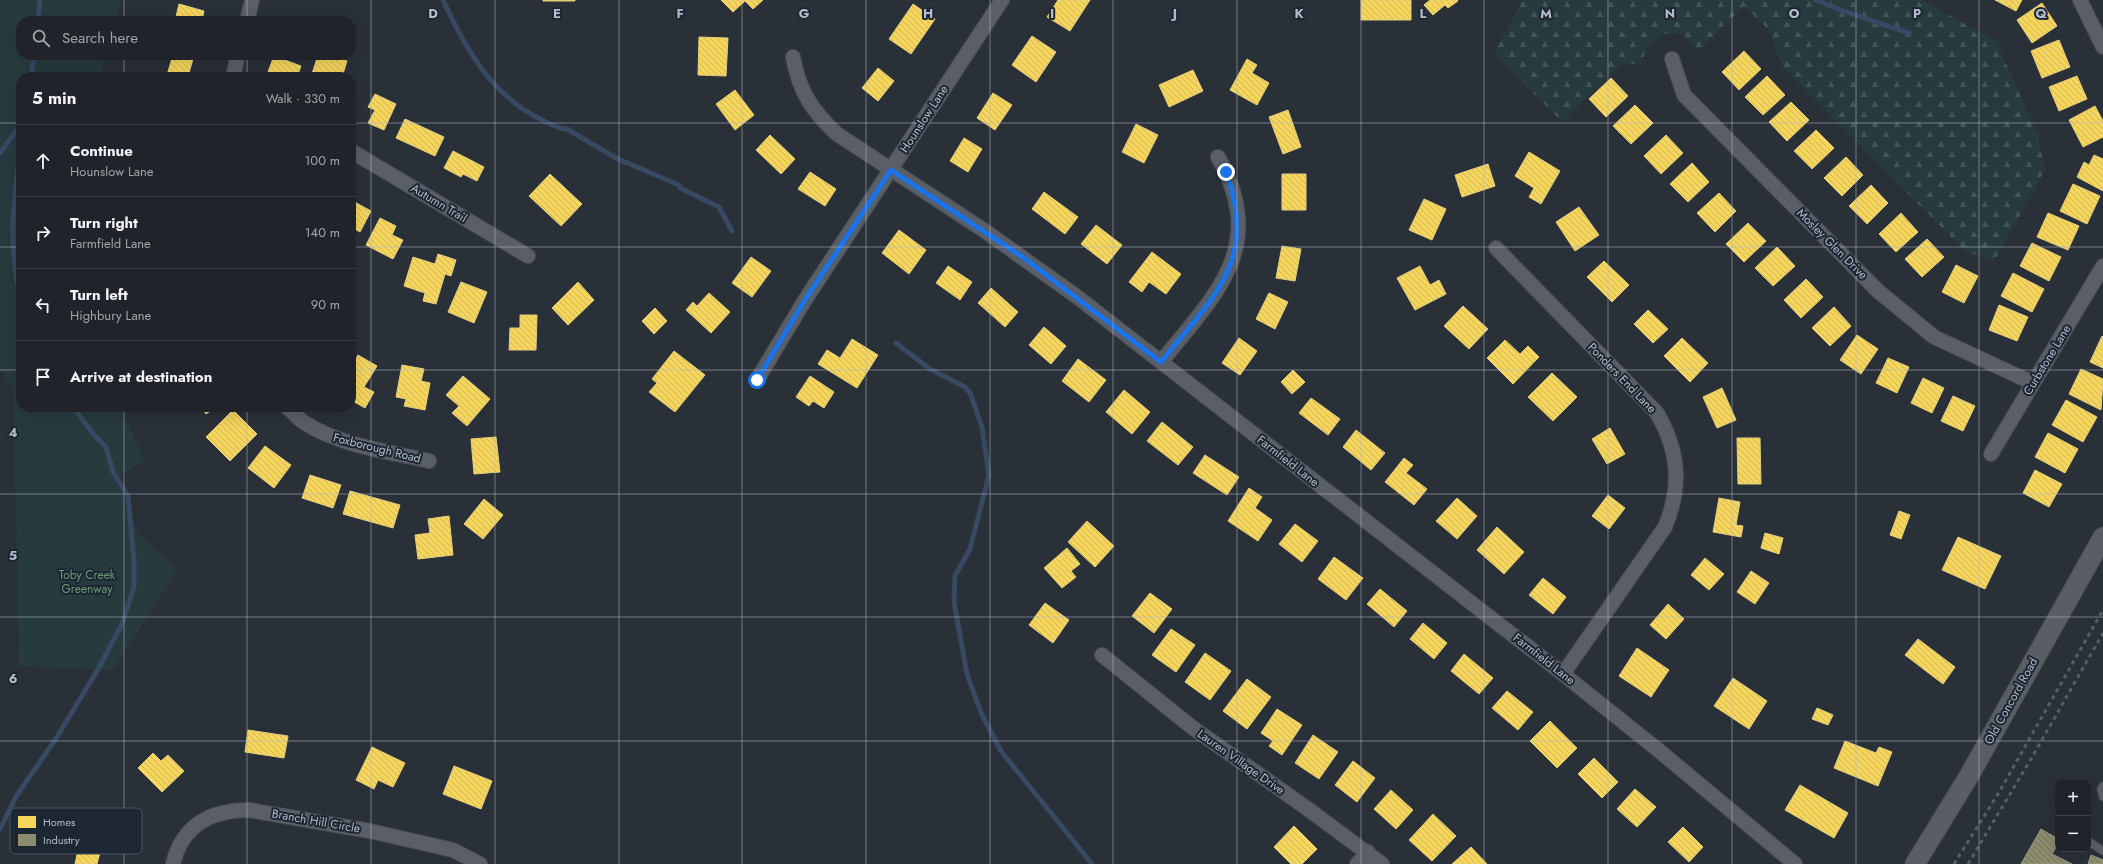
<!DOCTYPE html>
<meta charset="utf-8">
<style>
:root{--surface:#20242a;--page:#282c32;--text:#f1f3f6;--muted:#a2a4a8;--line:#3d4147}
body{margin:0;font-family:Jost,sans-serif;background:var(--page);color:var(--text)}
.controls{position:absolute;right:12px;bottom:12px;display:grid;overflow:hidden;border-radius:8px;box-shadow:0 4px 16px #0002}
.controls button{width:36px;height:36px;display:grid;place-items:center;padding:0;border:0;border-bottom:1px solid var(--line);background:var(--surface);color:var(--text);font:20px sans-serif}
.stop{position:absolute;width:12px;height:12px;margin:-9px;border:3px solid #1a73e8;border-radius:50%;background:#fff}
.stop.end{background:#1a73e8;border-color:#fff;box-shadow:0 1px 4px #0008}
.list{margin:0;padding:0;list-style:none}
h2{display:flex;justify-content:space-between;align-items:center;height:52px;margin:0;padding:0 16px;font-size:17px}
h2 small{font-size:13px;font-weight:400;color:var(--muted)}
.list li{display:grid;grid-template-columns:26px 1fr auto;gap:12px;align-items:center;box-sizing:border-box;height:72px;padding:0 16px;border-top:1px solid var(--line)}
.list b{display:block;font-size:15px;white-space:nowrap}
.list p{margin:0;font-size:13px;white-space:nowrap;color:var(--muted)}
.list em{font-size:13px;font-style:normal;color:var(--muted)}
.icon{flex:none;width:22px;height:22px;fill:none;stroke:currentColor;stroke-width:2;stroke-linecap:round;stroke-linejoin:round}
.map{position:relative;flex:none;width:2103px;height:864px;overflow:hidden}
.search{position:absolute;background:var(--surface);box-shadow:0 4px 16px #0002;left:16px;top:16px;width:340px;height:44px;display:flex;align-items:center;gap:10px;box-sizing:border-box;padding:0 14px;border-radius:16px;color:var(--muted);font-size:15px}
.panel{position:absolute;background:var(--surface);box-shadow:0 4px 16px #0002;left:16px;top:72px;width:340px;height:340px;border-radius:16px}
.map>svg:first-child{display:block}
.forest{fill:url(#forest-firs)}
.park{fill:#273a3e}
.homes{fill:url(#homes-back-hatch);stroke:#e2ce7d}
.industry{fill:url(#industry-back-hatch);stroke:#989a89}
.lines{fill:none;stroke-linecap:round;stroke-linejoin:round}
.stream{stroke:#384963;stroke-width:5}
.lane-casing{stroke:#484c53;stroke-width:9}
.street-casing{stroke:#484c53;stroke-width:16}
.secondary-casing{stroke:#484c53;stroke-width:21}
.lane{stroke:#5a5e66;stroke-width:7}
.street{stroke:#5a5e66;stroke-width:14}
.secondary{stroke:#595d64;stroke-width:19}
.rail{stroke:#595d64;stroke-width:3;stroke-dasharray:4 4;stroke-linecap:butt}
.route{stroke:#1a73e8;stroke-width:5}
.grid{fill:none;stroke:#b4bcc9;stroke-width:1;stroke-opacity:0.55}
.labels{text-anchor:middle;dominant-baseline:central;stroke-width:4;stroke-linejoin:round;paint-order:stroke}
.street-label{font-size:12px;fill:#b4bcc9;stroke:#1d2633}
.park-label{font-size:12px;fill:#6b9a76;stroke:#1d2633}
.key{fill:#1d2633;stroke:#4a5360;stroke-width:1}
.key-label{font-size:11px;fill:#b4bcc9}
.grid-label{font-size:13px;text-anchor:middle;font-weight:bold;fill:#b4bcc9;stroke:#1d2633;stroke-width:4;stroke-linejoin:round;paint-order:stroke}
</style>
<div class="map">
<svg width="2103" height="864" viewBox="0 0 2103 864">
<defs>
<pattern id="forest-firs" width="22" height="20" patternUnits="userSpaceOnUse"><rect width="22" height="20" fill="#273a3e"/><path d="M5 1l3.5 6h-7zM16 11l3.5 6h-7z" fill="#445559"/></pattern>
<pattern id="homes-back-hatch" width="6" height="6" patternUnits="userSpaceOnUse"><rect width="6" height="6" fill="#f6d55c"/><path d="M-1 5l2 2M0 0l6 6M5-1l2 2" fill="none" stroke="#d0b656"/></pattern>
<pattern id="industry-back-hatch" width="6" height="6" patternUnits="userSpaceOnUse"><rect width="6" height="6" fill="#8c8c6e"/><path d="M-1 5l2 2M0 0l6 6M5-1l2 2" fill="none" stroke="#72735f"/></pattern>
</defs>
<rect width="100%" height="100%" fill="#2a3038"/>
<!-- forest -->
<path class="forest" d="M1523,0H1922L1996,41L2038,135L2045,170L1994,261L1965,251L1782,66L1769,30L1744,6L1699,50L1680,34H1664L1648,45L1641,64H1621L1562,122L1494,53Z"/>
<!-- park -->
<path class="park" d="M0,0H121L116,21H21V55H106L100,77H21V407H121L144,460L116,478L138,533L177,570L113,670L19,666L13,390L0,370Z"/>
<!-- homes -->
<path class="homes" d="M543,0H575V1H543Z
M721,0H763L753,9L745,1L733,12Z
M1058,0H1090L1070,31L1047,17Z
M1361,0H1411V20H1361Z
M1430,0H1457L1458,1L1448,8L1445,5L1433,15L1424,5Z
M1995,0H2022L2016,11Z
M2042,3L2057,26L2032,43L2017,20Z
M179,4L204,11L202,21H175Z
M913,4L935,19L911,54L889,39Z
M1032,36L1056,52L1036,82L1012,65Z
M699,37L728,38L726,76L698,75Z
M2059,40L2070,67L2042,78L2031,51Z
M1744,51L1761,69L1739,90L1722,72Z
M173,55H194L188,77L167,75Z
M318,55H326L347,61L342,77H311Z
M274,56L301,66L297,77H266Z
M1247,59L1257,65L1252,73L1269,83L1257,105L1230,90Z
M878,68L894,81L878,101L862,88Z
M1193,70L1203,91L1169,107L1159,85Z
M1767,76L1785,95L1763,115L1745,97Z
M2077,76L2087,99L2059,111L2049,87Z
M1611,78L1628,96L1606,117L1589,99Z
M735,90L754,115L735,130L716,104Z
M993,93L1012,105L995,130L977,118Z
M375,94L396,104L384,130L368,123L375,110L368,107Z
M1791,102L1809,120L1787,141L1769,122Z
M1635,105L1653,123L1631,144L1613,126Z
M2095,106L2103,121V137L2083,147L2069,120Z
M1288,110L1301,147L1283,154L1269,117Z
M405,119L444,137L435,156L396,138Z
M1136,124L1158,135L1144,163L1122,152Z
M1816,130L1834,148L1812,169L1794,151Z
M770,135L795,159L781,174L756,150Z
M1666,135L1683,153L1661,174L1644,156Z
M964,138L982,149L968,172L950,161Z
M453,151L484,167L477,181L463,174L461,177L444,168Z
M1529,152L1560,171L1541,204L1529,197L1534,188L1515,176Z
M2094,155L2103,159V191L2077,177L2084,162L2089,165Z
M1846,157L1863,175L1842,196L1824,178Z
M1692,163L1709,182L1688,202L1670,184Z
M1488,164L1495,186L1462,197L1455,175Z
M810,172L836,189L825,206L798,189Z
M550,174L582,204L561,226L529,196Z
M1282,174H1306V210H1282Z
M2073,184L2100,196L2087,224L2060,211Z
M1871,185L1888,203L1867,224L1849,206Z
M1044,192L1078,217L1065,234L1032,209Z
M1719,193L1736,211L1715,232L1697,213Z
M1424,199L1446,209L1432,240L1409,230Z
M351,200L371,211L360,232L351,227Z
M1579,207L1599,235L1575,251L1556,222Z
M1901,213L1918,232L1896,252L1879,234Z
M2048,213L2079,226L2068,250L2037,237Z
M380,218L396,226L392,235L403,240L393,259L366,245Z
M1748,223L1766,241L1744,262L1726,244Z
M1096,225L1122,245L1107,264L1081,244Z
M899,230L926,250L909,274L882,253Z
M1927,239L1944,257L1922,277L1905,259Z
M2032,243L2061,257L2049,281L2020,266Z
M1282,246L1301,249L1295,281L1276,278Z
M1777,247L1795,266L1773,286L1755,268Z
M1152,252L1181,274L1166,294L1149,282L1142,292L1129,282Z
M438,254L456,260L451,276L445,274L436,304L423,301L425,293L404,286L413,257L435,264Z
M751,257L771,271L752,297L732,283Z
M1604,261L1629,285L1612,302L1587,277Z
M1956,265L1978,276L1964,303L1942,292Z
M948,266L972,282L960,300L936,283Z
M1420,266L1430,285L1439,280L1446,294L1415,310L1397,278Z
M2013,273L2044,289L2032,312L2001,296Z
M1806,279L1823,297L1801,318L1784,300Z
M461,282L487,292L474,323L448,312Z
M578,282L594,300L568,325L552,308Z
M991,288L1018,312L1005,327L978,303Z
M709,293L730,312L711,333L686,310L693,302L697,306Z
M1269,293L1288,302L1275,329L1256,319Z
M1999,305L2028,317L2017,341L1989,330Z
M1463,306L1488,329L1469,349L1444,326Z
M1834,307L1851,326L1830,346L1812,328Z
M655,308L667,321L654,334L642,321Z
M1648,310L1668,329L1653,343L1634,324Z
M520,315H537L536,350H509L510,328H520Z
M1044,327L1066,346L1051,364L1029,345Z
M1857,335L1878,349L1861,374L1840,360Z
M2102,336L2103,337V368L2090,362Z
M1239,338L1257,351L1240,375L1222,363Z
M1682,338L1708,363L1690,382L1664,356Z
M852,339L878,355L857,388L818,364L827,350L840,358Z
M1505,340L1520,354L1528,346L1539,357L1513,384L1487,358Z
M674,351L705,375L675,412L649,392L657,383L652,379Z
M358,355L377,366L364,387L374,392L365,408L351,400V368Z
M1888,358L1909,367L1897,393L1876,383Z
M1078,359L1106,380L1089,402L1062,381Z
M402,365L424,369L421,381L430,383L425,410L404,406L406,399L396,397Z
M2081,369L2103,379L2101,410L2069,394Z
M1293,370L1305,382L1292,394L1281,382Z
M1552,373L1577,397L1553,421L1528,397Z
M463,376L490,399L467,426L452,413L459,406L446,395Z
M810,376L834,392L824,408L813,401L809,406L796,397Z
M1923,378L1944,388L1932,413L1911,403Z
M1722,388L1736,420L1717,428L1703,397Z
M1124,390L1150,412L1132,434L1106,412Z
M1953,396L1975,406L1963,431L1941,421Z
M1311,398L1340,419L1328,435L1299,413Z
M2066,400L2097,417L2083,442L2052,425Z
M201,407H216L206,414Z
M233,410L257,434L230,461L206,437Z
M1162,422L1193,447L1178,465L1147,441Z
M1610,428L1625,454L1607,464L1592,439Z
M1356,430L1385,453L1371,470L1343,447Z
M2048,433L2078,449L2065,473L2035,457Z
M496,437L500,472L474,474L471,439Z
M1737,438H1760L1761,484H1738Z
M265,446L291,465L274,488L248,468Z
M1205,455L1239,477L1227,495L1193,473Z
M1404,458L1413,465L1406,473L1427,489L1414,505L1385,482Z
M2035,470L2062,484L2049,507L2023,493Z
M310,475L341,485L333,508L302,498Z
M1249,488L1262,497L1255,508L1272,520L1258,541L1228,521Z
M350,491L400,505L393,528L343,514Z
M1608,495L1625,508L1609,529L1592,516Z
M1457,498L1477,516L1457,539L1436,521Z
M1719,498L1740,502L1736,525L1743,526L1741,537L1713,532Z
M484,499L503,515L483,539L464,524Z
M1899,511L1910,515L1901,539L1890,535Z
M449,516L453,555L418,559L415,535L430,533L428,519Z
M1087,521L1114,546L1095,567L1068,542Z
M1295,524L1318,541L1302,562L1279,544Z
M1497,527L1524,552L1504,574L1477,550Z
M1765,533L1783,538L1779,554L1761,548Z
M1958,537L2001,556L1985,589L1942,570Z
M1067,548L1080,564L1071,571L1076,577L1062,588L1044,568Z
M1334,557L1363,578L1346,600L1318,579Z
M1705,558L1724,574L1709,590L1691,575Z
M1751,571L1769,583L1755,604L1737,592Z
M1543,578L1566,597L1553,614L1529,595Z
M1380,589L1407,611L1394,627L1367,604Z
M1150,593L1172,609L1154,633L1132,616Z
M1045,603L1069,620L1053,643L1029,625Z
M1668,604L1684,619L1666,639L1650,625Z
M1423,623L1447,643L1434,659L1410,639Z
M1171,629L1195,645L1176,672L1152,655Z
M1918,639L1955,667L1943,684L1905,655Z
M1637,648L1669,670L1651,697L1619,676Z
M1205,653L1231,671L1210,700L1185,682Z
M1464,654L1493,678L1479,694L1451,671Z
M1733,678L1767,701L1749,729L1714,706Z
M1247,679L1271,697L1247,729L1223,711Z
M1507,691L1533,712L1518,730L1492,708Z
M1817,708L1833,715L1828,725L1812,719Z
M1277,709L1302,725L1282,755L1269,746L1273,741L1261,733Z
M1550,721L1577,748L1557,768L1530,741Z
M248,730L288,736L284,758L245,752Z
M1313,735L1338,752L1319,779L1295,763Z
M1845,741L1876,753L1879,747L1892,752L1878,786L1834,768Z
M372,747L405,763L393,787L378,780L374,789L356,780Z
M153,753L161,761L168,755L184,771L162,792L138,768Z
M1594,758L1618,782L1602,798L1578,774Z
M1353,761L1375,778L1357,802L1335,785Z
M454,766L492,781L481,809L443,794Z
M1800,785L1848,813L1834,838L1785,810Z
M1635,789L1656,807L1637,827L1617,809Z
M1391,790L1413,810L1396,829L1374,809Z
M1433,814L1456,836L1432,861L1409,840Z
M1294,826L1317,849L1302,864H1291L1274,847Z
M1683,827L1703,847L1689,862L1668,842Z
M81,836L103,841L97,864H75Z
M1471,847L1487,864H1452Z"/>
<!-- industry -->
<path class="industry" d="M2041,829L2058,839V844L2052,854L2072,864H2021Z
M2091,855L2103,860V864H2088Z"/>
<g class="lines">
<!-- stream -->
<path class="stream" d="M443,0C465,48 492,96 542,120C550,124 558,129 567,129L618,159L679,185L680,188L719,207L732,231
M1816,0C1846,13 1878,23 1909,33
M38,21L40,0
M31,77L34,55
M21,146C14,196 7,248 21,297
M0,153L21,124
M896,343L930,369L965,387L970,393L982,427L989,475L970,549L955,576L954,602L967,674L982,715L1001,751L1092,864
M0,829L17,795L55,740L97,671L122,624L134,587V561L128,496L113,472L106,447L94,435L73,407"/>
<defs>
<path id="lane" d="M2103,786L2101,789L2103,797
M2088,841L2103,851"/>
<path id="street" d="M2080,0L2103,47
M247,21L252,0
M793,57C799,91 812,111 837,134L985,231L1076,296L1563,674L1657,749L1795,864
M1672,59L1684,95L1878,291L1934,337L2033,383
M233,77L238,55
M351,151L528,256
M1496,248L1657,413C1679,451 1682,486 1665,527L1563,674
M1161,362C1215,295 1269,247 1218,157
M757,380L805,300L1002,0
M287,407C293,412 298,419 305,423C341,446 387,451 429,461
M1991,454L2103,266
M1102,655L1193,728L1308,809L1382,864
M173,864C182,825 211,810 249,810L370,831L453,850L480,864
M1357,864L1368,852"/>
<path id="secondary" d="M1915,864L1969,776L2103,537"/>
</defs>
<!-- lane casing -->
<use href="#lane" class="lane-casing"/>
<!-- street casing -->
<use href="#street" class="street-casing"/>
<!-- secondary casing -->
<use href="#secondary" class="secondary-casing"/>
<!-- lane -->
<use href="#lane" class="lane"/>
<!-- street -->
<use href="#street" class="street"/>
<!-- secondary -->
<use href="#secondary" class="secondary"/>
<!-- rail -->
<path class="rail" d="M1954,864L1998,794L2103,610
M1968,864L2031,759L2103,633"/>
</g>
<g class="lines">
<!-- route -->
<path class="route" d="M757,380L805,300L891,170L1024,258L1161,362C1213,297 1259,261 1226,172"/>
</g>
<!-- grid -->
<path class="grid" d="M124,0V21M247,0V21M371,0V864M495,0V864M619,0V864M742,0V864M866,0V864M990,0V864M1113,0V864M1237,0V864M1361,0V864M1484,0V864M1608,0V864M1732,0V864M1856,0V864M1979,0V864M124,55V77M247,55V77M0,123H21M351,123H2103M0,247H21M351,247H2103M0,370H21M351,370H2103M124,407V864M247,407V864M0,494H2103M0,617H2103M0,741H2103"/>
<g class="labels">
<!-- street labels -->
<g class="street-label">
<text transform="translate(924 119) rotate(-57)">Hounslow Lane</text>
<text transform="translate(439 203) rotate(31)">Autumn Trail</text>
<text transform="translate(1832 244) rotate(45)">Mosley Glen Drive</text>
<text transform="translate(2047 360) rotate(-59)">Curbstone Lane</text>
<text transform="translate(1622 378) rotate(46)">Ponders End Lane</text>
<text transform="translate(377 448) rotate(14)">Foxborough Road</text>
<text transform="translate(1288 461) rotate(38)">Farmfield Lane</text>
<text transform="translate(1544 659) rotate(38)">Farmfield Lane</text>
<text transform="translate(2011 701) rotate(-61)">Old Concord Road</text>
<text transform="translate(1241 762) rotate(35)">Lauren Village Drive</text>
<text transform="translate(316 821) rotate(10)">Branch Hill Circle</text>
</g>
<!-- park labels -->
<g class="park-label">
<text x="87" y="575">Toby Creek<tspan x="87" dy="14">Greenway</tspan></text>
</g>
</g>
<!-- legend -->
<rect x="10" y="808" width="132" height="46" rx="6" class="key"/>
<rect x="18" y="816" width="18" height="12" fill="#f6d55c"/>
<rect x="18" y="834" width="18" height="12" fill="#8c8c6e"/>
<g class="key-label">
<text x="43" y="826">Homes</text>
<text x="43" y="844">Industry</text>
</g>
<g class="grid-label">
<text x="433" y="18">D</text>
<text x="557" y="18">E</text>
<text x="680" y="18">F</text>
<text x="804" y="18">G</text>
<text x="928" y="18">H</text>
<text x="1052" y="18">I</text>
<text x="1175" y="18">J</text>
<text x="1299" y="18">K</text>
<text x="1423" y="18">L</text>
<text x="1546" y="18">M</text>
<text x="1670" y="18">N</text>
<text x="1794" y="18">O</text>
<text x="1917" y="18">P</text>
<text x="2041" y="18">Q</text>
<text x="13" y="437">4</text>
<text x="13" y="560">5</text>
<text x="13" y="683">6</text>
</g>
</svg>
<div class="controls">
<button>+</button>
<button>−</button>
</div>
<div class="stop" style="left:757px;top:380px"></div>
<div class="stop end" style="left:1226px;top:172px"></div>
<div class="search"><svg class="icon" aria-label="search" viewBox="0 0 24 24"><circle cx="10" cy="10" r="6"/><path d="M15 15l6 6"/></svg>Search here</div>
<section class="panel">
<h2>5 min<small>Walk · 330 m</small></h2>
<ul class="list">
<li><svg class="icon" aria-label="ahead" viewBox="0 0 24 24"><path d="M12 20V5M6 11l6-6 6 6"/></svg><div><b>Continue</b><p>Hounslow Lane</p></div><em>100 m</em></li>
<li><svg class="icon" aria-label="right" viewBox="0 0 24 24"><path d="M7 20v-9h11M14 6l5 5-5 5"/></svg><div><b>Turn right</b><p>Farmfield Lane</p></div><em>140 m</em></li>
<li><svg class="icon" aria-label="left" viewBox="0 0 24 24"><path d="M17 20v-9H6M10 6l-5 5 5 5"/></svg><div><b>Turn left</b><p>Highbury Lane</p></div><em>90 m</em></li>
<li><svg class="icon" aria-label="arrive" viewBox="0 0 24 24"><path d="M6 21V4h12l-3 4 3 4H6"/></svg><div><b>Arrive at destination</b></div></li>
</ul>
</section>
</div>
